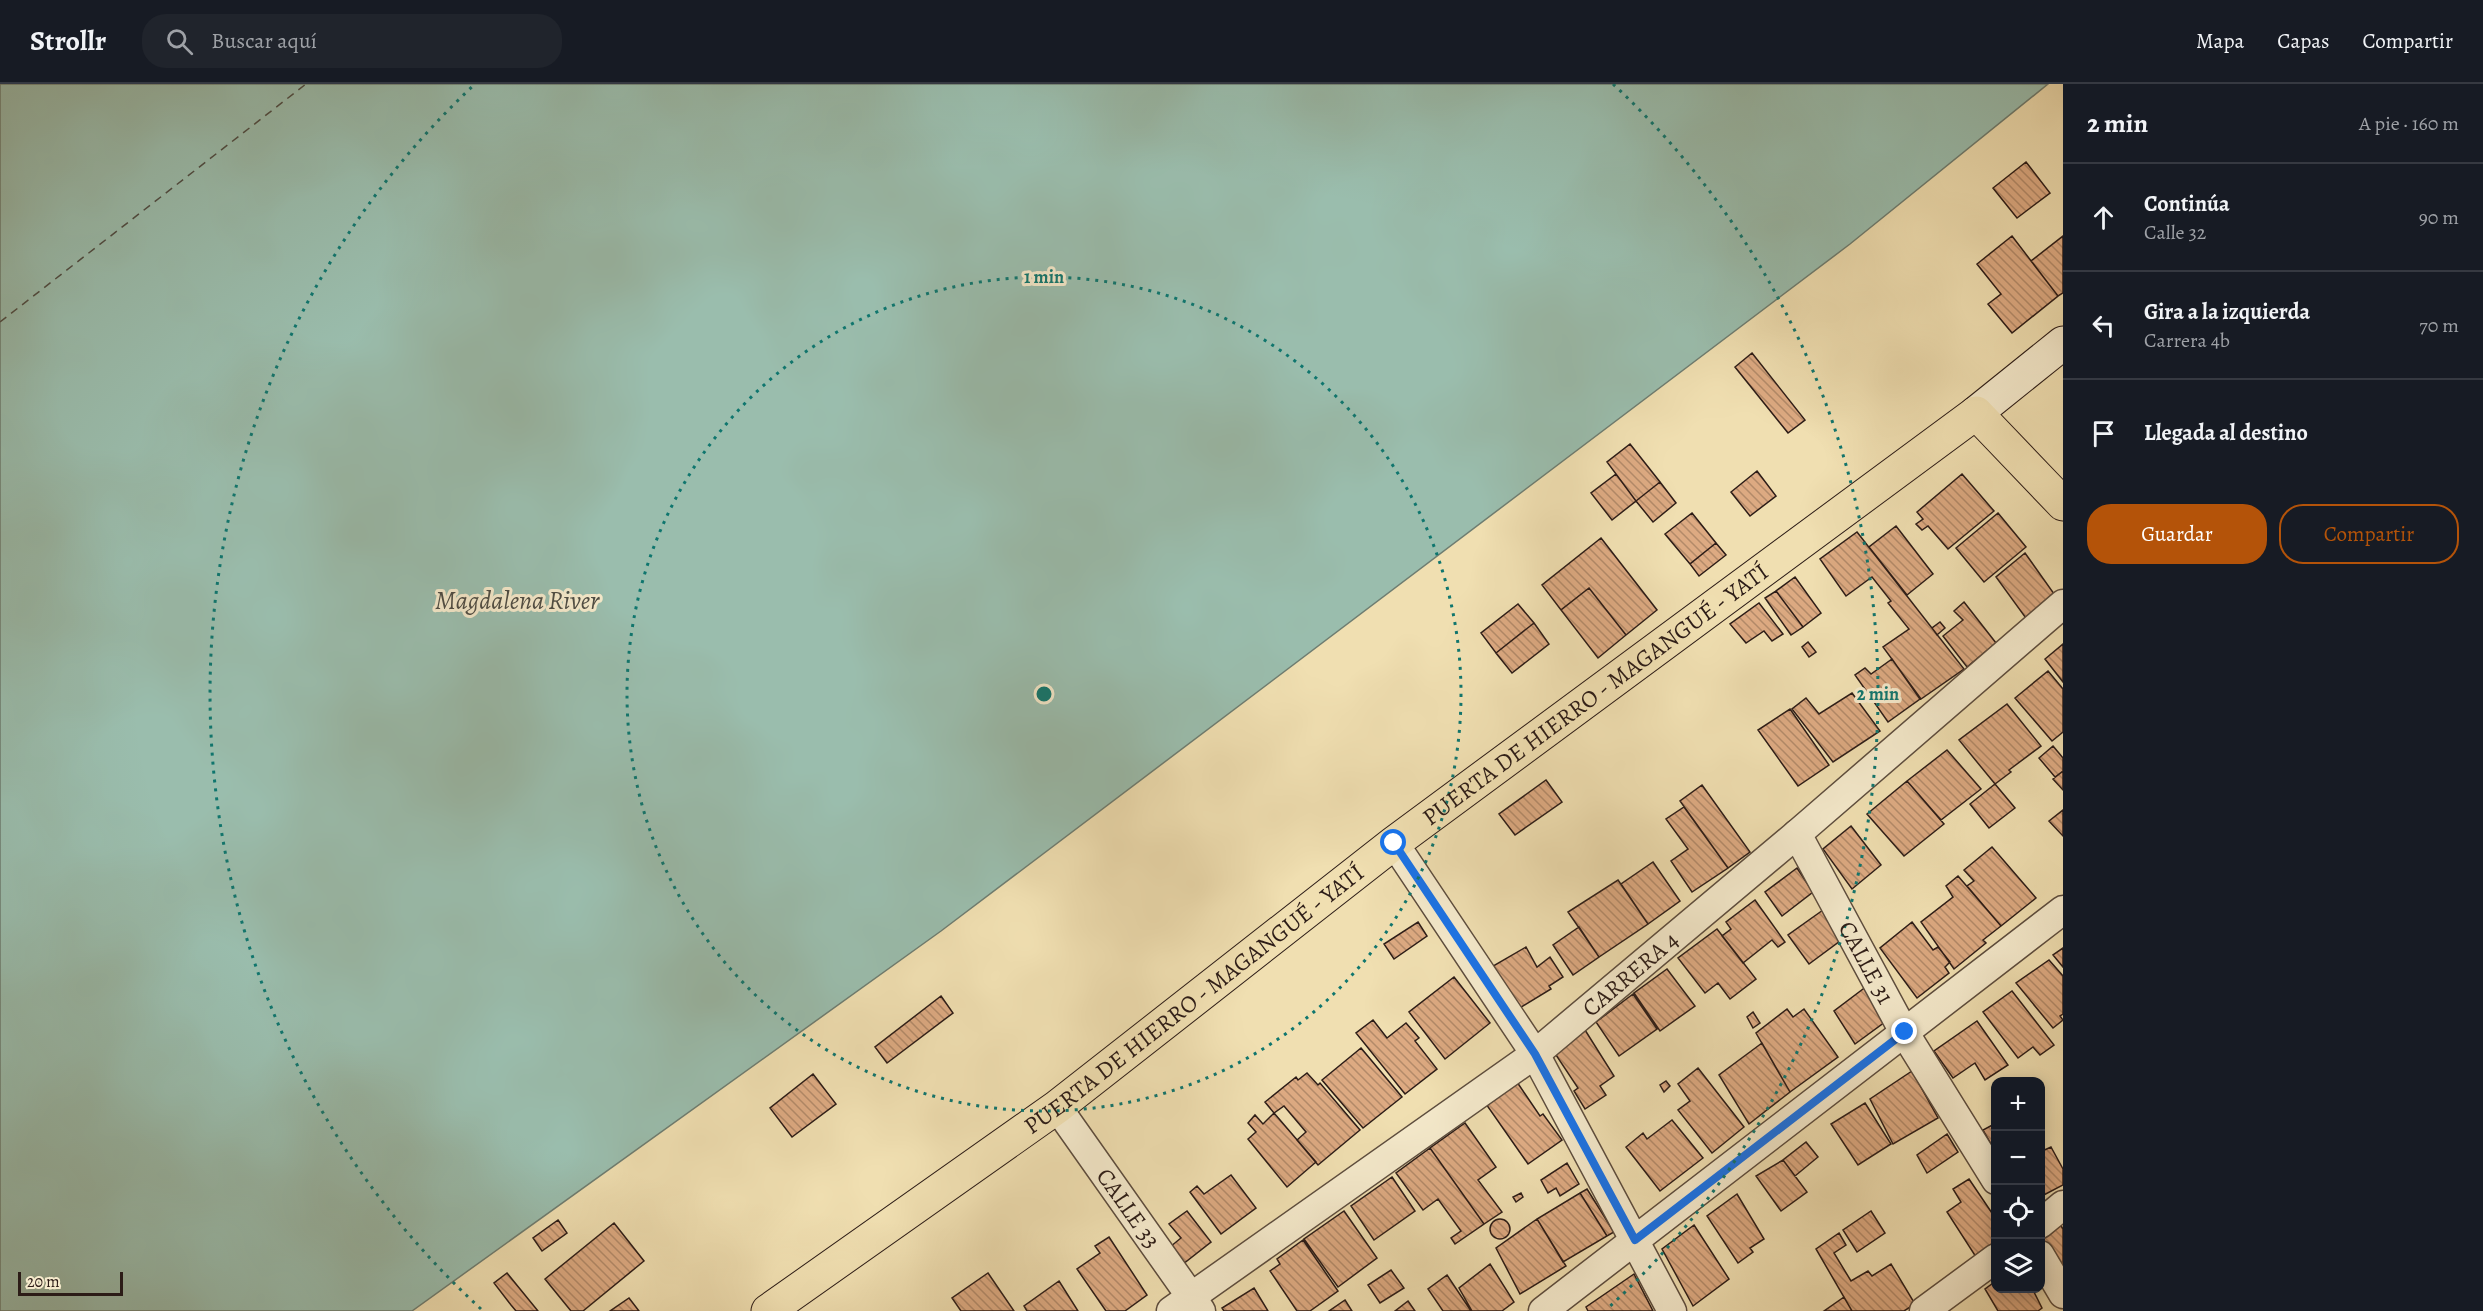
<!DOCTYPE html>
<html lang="es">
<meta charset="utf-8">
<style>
:root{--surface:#171b24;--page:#20242c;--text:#f1f3f6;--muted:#9ea1a6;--line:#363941;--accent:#b45309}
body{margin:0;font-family:Alegreya,serif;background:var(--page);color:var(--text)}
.controls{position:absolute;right:18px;bottom:18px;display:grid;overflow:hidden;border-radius:12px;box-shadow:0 3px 15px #0003}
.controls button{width:54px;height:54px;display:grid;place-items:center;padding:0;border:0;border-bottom:2px solid var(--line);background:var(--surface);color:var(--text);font:30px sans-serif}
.scale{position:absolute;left:18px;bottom:15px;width:105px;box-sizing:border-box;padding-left:6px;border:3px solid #2c1c17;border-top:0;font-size:16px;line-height:21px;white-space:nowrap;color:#2c1c17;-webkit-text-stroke:4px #f5eacc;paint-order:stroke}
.stop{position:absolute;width:18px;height:18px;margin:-14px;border:4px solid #1a73e8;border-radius:50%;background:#fff}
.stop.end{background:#1a73e8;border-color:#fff;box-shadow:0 2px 6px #0008}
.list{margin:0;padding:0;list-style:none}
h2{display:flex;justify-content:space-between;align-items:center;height:78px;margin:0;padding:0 24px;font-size:26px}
h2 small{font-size:20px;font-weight:400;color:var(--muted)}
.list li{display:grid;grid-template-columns:39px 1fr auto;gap:18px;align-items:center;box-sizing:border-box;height:108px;padding:0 24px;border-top:2px solid var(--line)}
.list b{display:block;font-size:22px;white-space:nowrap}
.list p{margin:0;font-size:20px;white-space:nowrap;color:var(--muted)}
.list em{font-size:20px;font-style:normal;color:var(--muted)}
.actions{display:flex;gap:12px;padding:18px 24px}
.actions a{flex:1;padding:14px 0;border:2px solid var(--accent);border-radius:24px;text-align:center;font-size:21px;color:var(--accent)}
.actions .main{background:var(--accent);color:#fff}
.icon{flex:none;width:33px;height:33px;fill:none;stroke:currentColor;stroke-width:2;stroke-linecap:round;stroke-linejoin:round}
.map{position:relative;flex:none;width:2063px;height:1227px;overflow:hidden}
header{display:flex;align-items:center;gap:36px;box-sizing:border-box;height:84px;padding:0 30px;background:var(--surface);border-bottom:2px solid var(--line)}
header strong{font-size:28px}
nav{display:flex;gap:33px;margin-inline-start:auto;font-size:21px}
.search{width:420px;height:54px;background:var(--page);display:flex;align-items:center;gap:15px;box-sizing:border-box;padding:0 21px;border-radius:24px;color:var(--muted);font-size:22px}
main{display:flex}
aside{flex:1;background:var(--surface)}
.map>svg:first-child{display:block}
.water{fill:#9abdad;stroke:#6e7d71;stroke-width:1.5}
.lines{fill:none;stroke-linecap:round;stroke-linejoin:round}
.ferry{stroke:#4d4c44;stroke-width:1.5;stroke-dasharray:8 6;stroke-linecap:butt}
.building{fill:url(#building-back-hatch);stroke:#2c1c17;stroke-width:1.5}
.minor-casing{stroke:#5d4d3e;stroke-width:31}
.secondary-casing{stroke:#2c1c17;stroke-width:35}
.trunk-casing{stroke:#2c1c17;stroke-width:35}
.minor{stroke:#f5eacc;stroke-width:28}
.secondary{stroke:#f5eacc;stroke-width:33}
.trunk{stroke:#f0dfb1;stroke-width:33}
.route{stroke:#1a73e8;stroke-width:8}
.ring{fill:none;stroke:#0f766e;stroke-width:3;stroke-dasharray:3 6}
.labels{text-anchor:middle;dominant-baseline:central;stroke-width:6;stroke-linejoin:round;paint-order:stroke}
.street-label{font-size:24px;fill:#2c1c17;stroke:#f5eacc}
.water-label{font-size:26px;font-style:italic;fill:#4d4c44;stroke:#f5eacc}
.centre{fill:#0f766e;stroke:#f5eacc;stroke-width:3}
.ring-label{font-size:18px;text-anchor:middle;font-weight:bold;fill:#0f766e;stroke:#f5eacc;stroke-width:6;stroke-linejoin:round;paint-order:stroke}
</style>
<header>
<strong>Strollr</strong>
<div class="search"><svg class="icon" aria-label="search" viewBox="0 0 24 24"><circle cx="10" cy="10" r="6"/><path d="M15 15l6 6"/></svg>Buscar aquí</div>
<nav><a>Mapa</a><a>Capas</a><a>Compartir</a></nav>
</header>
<main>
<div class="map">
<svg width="2063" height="1227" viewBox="0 0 2063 1227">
<defs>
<pattern id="building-back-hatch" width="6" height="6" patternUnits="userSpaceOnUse" patternTransform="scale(1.5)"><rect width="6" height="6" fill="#ddaa82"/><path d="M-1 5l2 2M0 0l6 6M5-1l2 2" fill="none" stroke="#b38a69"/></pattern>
</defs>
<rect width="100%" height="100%" fill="#f0dfb1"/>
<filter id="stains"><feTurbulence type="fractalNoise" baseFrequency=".00333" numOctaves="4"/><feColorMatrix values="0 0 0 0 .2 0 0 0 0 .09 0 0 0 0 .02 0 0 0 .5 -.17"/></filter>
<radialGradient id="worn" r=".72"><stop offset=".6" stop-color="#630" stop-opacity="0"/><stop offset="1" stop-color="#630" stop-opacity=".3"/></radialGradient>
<!-- water -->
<path class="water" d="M0,0H2048L1850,160L941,847L412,1227H0Z"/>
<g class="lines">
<!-- ferry -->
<path class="ferry" d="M0,238L306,0"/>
</g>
<!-- building -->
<path class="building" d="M2026,78L2050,109L2017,134L1993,104Z
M2012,152L2058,212L2012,249L1988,220L2001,210L1977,180Z
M2063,152V209L2058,212L2031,177Z
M1752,269L1805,336L1788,349L1735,283Z
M1630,360L1660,398L1636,417L1607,378Z
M1757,387L1776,412L1750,432L1731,408Z
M1616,390L1636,417L1612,436L1591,409Z
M1962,390L1994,427L1948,465L1928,442L1922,446L1916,440L1923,435L1917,428Z
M1660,398L1676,419L1653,438L1636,417Z
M1692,429L1716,459L1690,480L1665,450Z
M1998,429L2026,463L1984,498L1956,464Z
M1896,442L1933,490L1907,511L1869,463Z
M1857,448L1964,585L1921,615L1883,563L1909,545L1888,519L1891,517L1872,493L1846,512L1820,475Z
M1601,454L1657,526L1626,551L1589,504L1561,526L1542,501Z
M1716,459L1726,471L1699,492L1690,480Z
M2025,469L2057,514L2028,537L1996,493Z
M1795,493L1821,529L1803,543L1776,507Z
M1589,504L1626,551L1598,574L1561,526Z
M1776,507L1803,543L1791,551L1765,514Z
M1964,518L1996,559L1967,583L1943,552L1963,536L1954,527Z
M1759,519L1783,550L1772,557L1764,547L1746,559L1730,540Z
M1518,520L1534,539L1496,569L1481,549Z
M1940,538L1945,544L1937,551L1932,544Z
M1534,539L1549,560L1512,589L1496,569Z
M1808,558L1816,568L1809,573L1802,563Z
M2063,560V598L2045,575Z
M1892,575L1920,615L1888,638L1855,591L1865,584L1871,590Z
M2048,587L2063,605V648L2052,657L2015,614Z
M1852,609L1880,647L1833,678L1792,625L1806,614L1819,630Z
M2007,620L2041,662L2009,686L2011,688L1995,700L1959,656Z
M1790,625L1829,681L1798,702L1758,646Z
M2053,662L2063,674V687L2055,693L2039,674Z
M1947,666L1981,705L1941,736L1907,697Z
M2063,687V706L2053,695Z
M1546,696L1562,718L1515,751L1499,730Z
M1907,697L1944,740L1904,772L1867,730Z
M1995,700L2015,724L1989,744L1970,720Z
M1702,701L1750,768L1728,784L1680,717Z
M1684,723L1728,784L1692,808L1671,777L1688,765L1666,735Z
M2063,726V752L2049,737Z
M1851,742L1881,781L1852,805L1823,765Z
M1992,763L2036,814L2001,842L1967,802L1974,797L1964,786Z
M1653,778L1680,817L1648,840L1621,800Z
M1797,784L1813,808L1782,832L1765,808Z
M1958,792L2001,842L1983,856L1986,859L1954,885L1921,838L1953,813L1946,802Z
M1618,796L1648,840L1599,873L1568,828Z
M1755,816L1785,858L1778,863L1772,856L1743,879L1722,852L1731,845L1726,838Z
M1823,826L1840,857L1809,880L1788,851Z
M1418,838L1427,852L1394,875L1384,860Z
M1912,838L1933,866L1938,863L1950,878L1945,883L1949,889L1917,914L1880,864Z
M1579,843L1599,873L1573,891L1553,861Z
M1717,845L1756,895L1730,915L1718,899L1705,909L1678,874Z
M1526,863L1537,883L1550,873L1563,893L1549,902L1551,905L1513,928L1488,885Z
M2063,864V883L2053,871Z
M2049,876L2063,892V930L2060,932L2063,936L2053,944L2016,899Z
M1667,885L1695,922L1660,947L1634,909Z
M1454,893L1490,939L1445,975L1409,928Z
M1867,902L1889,935L1855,960L1834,927Z
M2012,907L2054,961L2040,971L2033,963L2018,974L1983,928Z
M1633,910L1657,945L1619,972L1596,938Z
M941,912L953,929L887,979L875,963Z
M1787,925L1793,933L1804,925L1838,973L1790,1008L1756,949Z
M1753,928L1760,939L1753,944L1747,933Z
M1373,936L1387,954L1406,939L1419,954L1415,957L1437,985L1405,1010L1356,949Z
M1977,937L2008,981L1985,996L1975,979L1953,994L1934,967Z
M1585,946L1614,992L1600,1002L1606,1011L1585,1025L1574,1007L1578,1004L1554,968Z
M1762,959L1790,1008L1749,1040L1719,991Z
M1361,964L1402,1013L1363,1044L1322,996Z
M1698,984L1744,1043L1712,1069L1678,1026L1690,1017L1678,1000Z
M1912,987L1938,1034L1893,1060L1870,1015Z
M1307,989L1318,1001L1320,999L1360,1046L1318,1081L1297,1056L1306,1048L1284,1022L1274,1029L1265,1018L1296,993L1298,996Z
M813,990L836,1020L792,1053L770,1024Z
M1666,997L1670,1002L1664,1008L1660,1001Z
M1517,998L1540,1032L1543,1030L1562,1056L1528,1080L1486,1020Z
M1865,1019L1891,1060L1858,1081L1831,1040Z
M1274,1029L1316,1078L1287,1103L1248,1055L1256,1048L1248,1039L1255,1031L1263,1040Z
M1672,1036L1703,1074L1660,1107L1626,1063L1643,1049L1647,1055Z
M1465,1039L1496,1083L1478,1096L1502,1128L1484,1140L1430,1064Z
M1996,1039V1069L1983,1046Z
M1947,1050L1958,1068L1927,1089L1917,1071Z
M1806,1058L1818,1073L1795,1092L1783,1076Z
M2051,1063L2063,1085V1101L2040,1113V1068Z
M1430,1064L1484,1140L1455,1160L1451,1154L1461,1147L1438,1115L1423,1126L1396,1089Z
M1783,1076L1807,1108L1781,1127L1756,1092Z
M1567,1079L1579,1100L1560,1112L1556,1104L1548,1109L1541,1096Z
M1231,1091L1256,1124L1221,1150L1190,1108L1197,1102L1204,1110Z
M1392,1093L1415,1127L1374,1156L1351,1122Z
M1969,1095L1996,1135V1161L1976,1173L1947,1128L1961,1118L1953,1105Z
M1587,1105L1614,1148L1607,1152L1580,1109Z
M1521,1109L1523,1113L1516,1118L1513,1113Z
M1580,1109L1607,1152L1563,1178L1537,1135Z
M1737,1110L1764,1155L1750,1164L1753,1168L1738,1179L1707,1132Z
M1187,1127L1211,1158L1178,1184L1165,1167L1181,1154L1169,1140Z
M1344,1127L1377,1174L1338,1203L1304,1155Z
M1871,1127L1885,1149L1857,1168L1843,1146Z
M1490 1145a10 10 0 1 1 20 0a10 10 0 1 1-20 0Z
M1537,1135L1566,1182L1520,1210L1496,1164Z
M558,1136L567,1149L542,1167L533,1154Z
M614,1139L644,1177L583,1227H571L545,1195Z
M2060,1140L2063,1145V1190L2040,1167V1154Z
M1694,1141L1729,1195L1693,1222L1662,1165Z
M1839,1149L1846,1161L1834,1169L1851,1197L1868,1187L1872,1192L1891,1180L1915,1220L1904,1227H1852L1816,1165Z
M1109,1153L1147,1211L1125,1227H1106L1077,1185L1100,1169L1095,1162Z
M1303,1156L1338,1207L1310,1227H1297L1270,1187L1280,1180L1277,1175Z
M1490,1180L1514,1218L1502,1227H1472L1459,1204Z
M1391,1186L1404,1204L1380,1219L1368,1201Z
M507,1189L538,1227H516L511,1221L494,1199Z
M988,1189L1014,1227H961L952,1214Z
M1634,1190L1653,1227H1588L1586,1223Z
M1447,1191L1471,1227H1443L1428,1205Z
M1059,1197L1078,1227H1027L1024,1222Z
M1996,1197V1204H2032L2042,1224L2038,1227H1998L1985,1205Z
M1254,1204L1268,1227H1224L1222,1224Z
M1844,1213L1852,1227H1824Z
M629,1214L639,1227H610Z
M1345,1216L1352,1227H1329Z
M1408,1217L1415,1227H1395Z"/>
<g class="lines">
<defs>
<g id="minor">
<path id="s1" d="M1797,750L1904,948L1996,1096"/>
<path d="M1394,759L1535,970L1672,1227"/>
<path id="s2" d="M1057,1023L1201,1227"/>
<path d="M2040,1140L2063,1121"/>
<path d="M2040,1171L2063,1210"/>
<path id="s3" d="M1171,1227L1535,970L1797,750L2063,520"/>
<path d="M1543,1227L2063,826"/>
<path d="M1924,1227L1996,1174"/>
</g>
<path id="secondary" d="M1976,329L2063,259"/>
<g id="trunk">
<path id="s4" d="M768,1227L1057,1023L1394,759L1976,329L2063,420"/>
</g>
</defs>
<!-- minor casing -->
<use href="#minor" class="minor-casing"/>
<!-- secondary casing -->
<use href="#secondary" class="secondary-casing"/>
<!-- trunk casing -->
<use href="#trunk" class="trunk-casing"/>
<!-- minor -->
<use href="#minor" class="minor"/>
<!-- secondary -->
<use href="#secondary" class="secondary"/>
<!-- trunk -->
<use href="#trunk" class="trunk"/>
</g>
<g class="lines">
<!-- route -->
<path class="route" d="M1394,759L1535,970L1635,1156L1905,948"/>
</g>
<!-- distance rings -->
<g class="ring">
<circle cx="1044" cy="610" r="417"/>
<path d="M481 1225A834 834 0 0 1 475 0M1613 0A834 834 0 0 1 1607 1225"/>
</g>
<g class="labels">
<!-- street labels -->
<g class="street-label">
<text stroke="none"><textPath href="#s4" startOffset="1032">PUERTA DE HIERRO - MAGANGUÉ - YATÍ</textPath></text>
<text stroke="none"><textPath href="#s1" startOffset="146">CALLE 31</textPath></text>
<text stroke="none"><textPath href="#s3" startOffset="570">CARRERA 4</textPath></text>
<text stroke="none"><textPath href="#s4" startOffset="528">PUERTA DE HIERRO - MAGANGUÉ - YATÍ</textPath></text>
<text stroke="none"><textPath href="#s2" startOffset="124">CALLE 33</textPath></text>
</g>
<!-- water labels -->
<g class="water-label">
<text x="517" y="516">Magdalena River</text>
</g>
</g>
<circle cx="1044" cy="610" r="9" class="centre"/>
<g class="ring-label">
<text x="1044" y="199">1 min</text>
<text x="1878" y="616">2 min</text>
</g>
<rect width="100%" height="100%" filter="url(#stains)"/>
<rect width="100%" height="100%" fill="url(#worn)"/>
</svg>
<div class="controls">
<button>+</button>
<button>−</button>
<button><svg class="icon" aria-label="locate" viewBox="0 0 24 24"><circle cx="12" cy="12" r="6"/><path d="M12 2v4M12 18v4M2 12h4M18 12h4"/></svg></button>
<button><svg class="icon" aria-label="layers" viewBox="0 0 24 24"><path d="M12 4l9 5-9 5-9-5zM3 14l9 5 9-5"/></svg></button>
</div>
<div class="scale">20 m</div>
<div class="stop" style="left:1394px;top:759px"></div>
<div class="stop end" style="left:1905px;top:948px"></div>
</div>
<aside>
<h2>2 min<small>A pie · 160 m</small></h2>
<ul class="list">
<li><svg class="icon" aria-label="ahead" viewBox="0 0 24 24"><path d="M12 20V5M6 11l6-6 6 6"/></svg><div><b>Continúa</b><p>Calle 32</p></div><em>90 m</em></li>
<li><svg class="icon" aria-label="left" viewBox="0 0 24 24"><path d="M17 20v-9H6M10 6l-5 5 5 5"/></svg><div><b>Gira a la izquierda</b><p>Carrera 4b</p></div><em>70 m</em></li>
<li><svg class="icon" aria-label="arrive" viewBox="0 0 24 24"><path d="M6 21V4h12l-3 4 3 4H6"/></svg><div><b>Llegada al destino</b></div></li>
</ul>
<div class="actions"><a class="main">Guardar</a><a>Compartir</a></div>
</aside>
</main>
